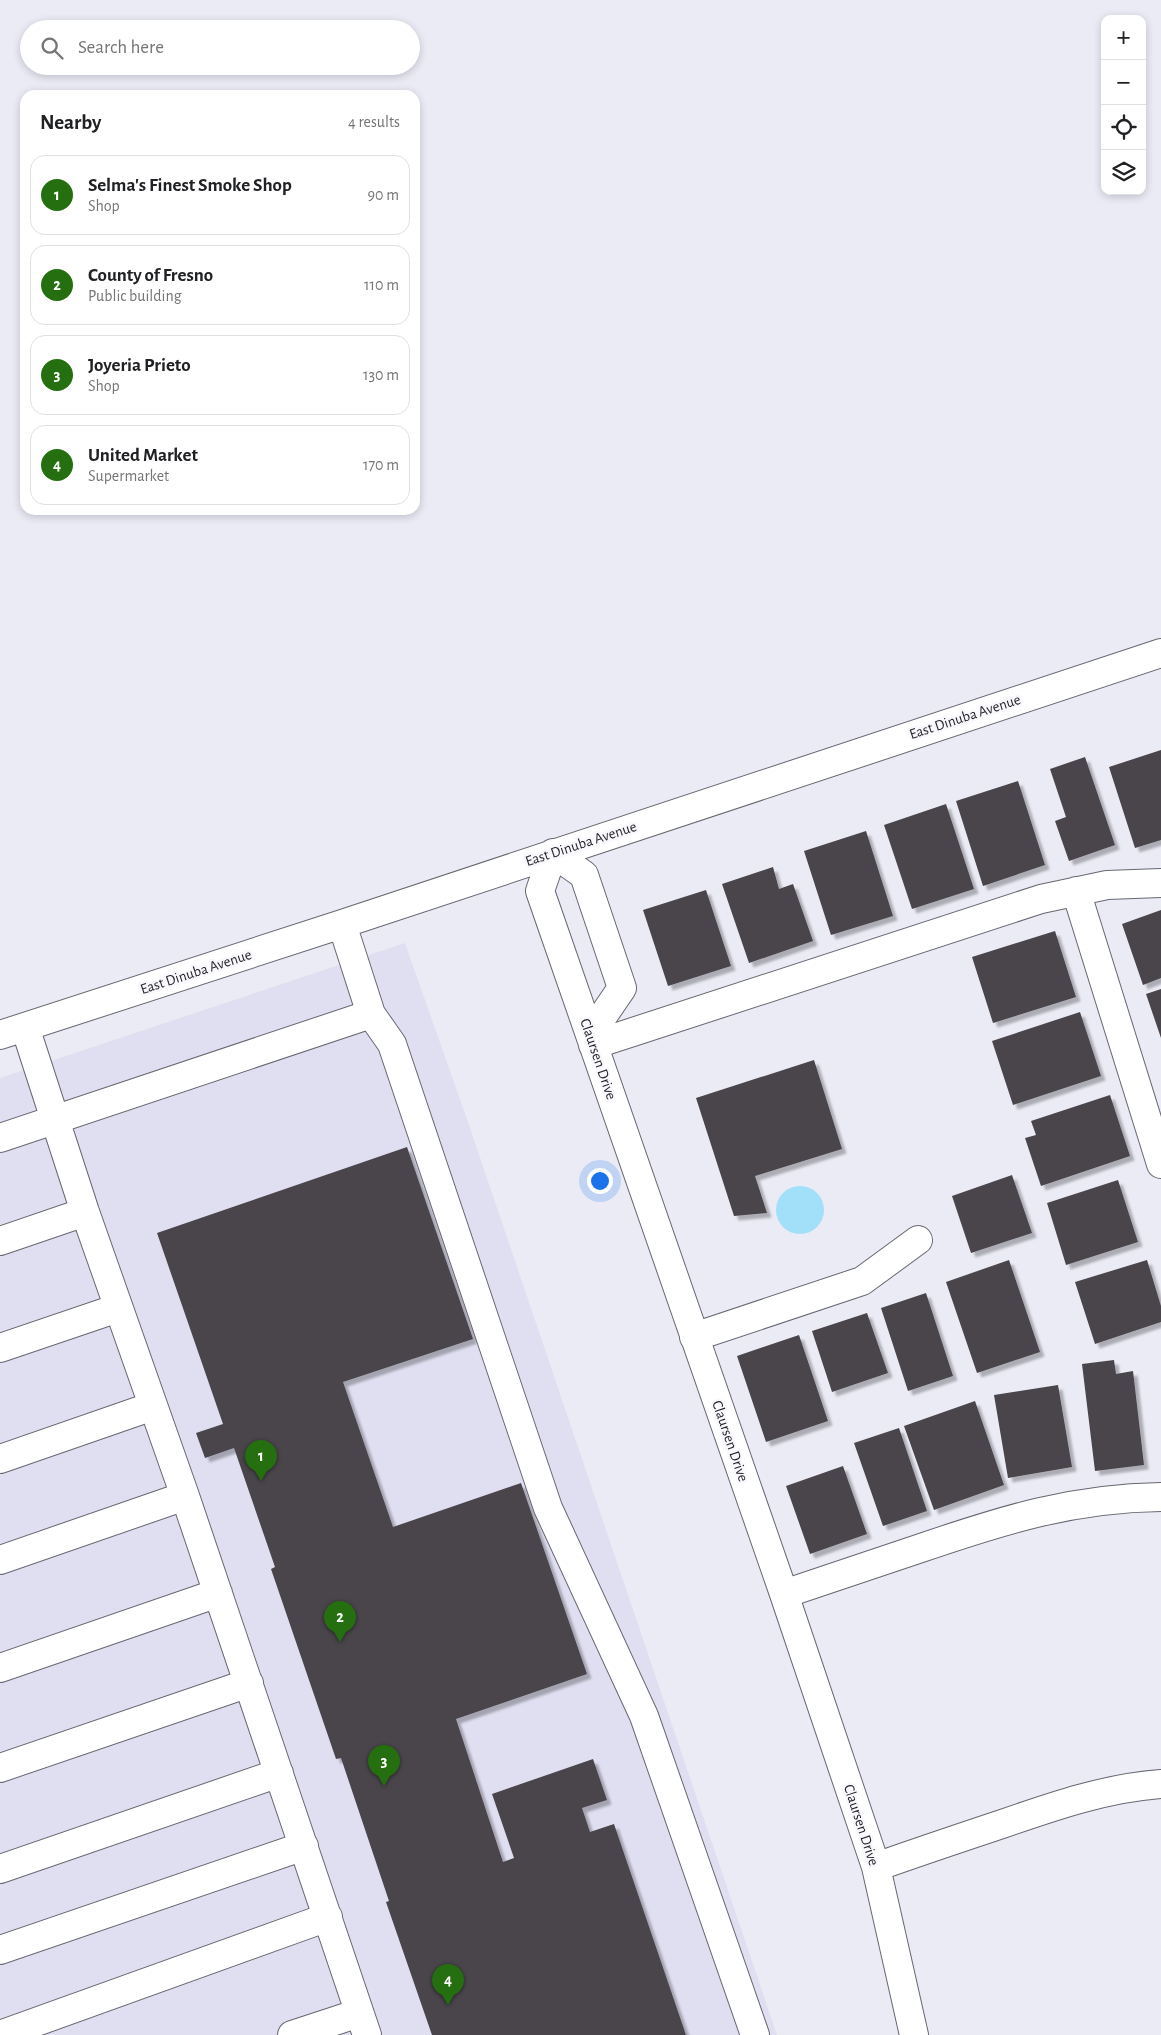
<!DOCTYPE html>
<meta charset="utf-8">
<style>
:root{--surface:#fff;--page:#f2f2f2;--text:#202124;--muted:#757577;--line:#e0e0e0;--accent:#256f10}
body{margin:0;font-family:"Alegreya Sans",sans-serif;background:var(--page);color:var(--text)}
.controls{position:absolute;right:15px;top:15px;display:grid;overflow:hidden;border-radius:10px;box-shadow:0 2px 8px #0003}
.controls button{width:45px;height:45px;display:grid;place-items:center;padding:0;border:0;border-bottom:1px solid var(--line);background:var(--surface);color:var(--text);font:25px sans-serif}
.you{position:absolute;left:599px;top:1180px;width:18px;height:18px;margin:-12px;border:4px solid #fff;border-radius:50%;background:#1a73e8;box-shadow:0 0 0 8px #1a73e833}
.badge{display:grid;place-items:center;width:32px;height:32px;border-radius:50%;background:var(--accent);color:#fff;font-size:16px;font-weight:700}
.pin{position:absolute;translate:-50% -41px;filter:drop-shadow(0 1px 2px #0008)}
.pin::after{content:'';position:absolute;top:26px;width:18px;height:15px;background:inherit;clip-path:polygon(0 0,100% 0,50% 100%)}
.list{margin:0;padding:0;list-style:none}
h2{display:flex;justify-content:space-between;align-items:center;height:65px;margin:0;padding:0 20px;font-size:21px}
h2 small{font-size:16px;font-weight:400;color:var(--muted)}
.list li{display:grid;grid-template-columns:32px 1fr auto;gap:15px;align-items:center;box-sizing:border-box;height:80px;margin:0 10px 10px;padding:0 10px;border:1px solid var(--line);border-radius:15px}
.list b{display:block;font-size:19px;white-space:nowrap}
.list p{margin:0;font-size:16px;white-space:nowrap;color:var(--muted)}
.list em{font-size:16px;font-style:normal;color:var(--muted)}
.icon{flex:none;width:28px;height:28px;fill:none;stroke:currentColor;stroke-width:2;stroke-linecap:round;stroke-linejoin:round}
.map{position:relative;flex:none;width:1161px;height:2035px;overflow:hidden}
.search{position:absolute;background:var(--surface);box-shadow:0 2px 8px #0003;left:20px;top:20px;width:400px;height:55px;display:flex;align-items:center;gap:12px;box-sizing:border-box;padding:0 18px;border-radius:28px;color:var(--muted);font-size:19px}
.panel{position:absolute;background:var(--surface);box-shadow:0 2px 8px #0003;left:20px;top:90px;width:400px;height:425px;border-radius:15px}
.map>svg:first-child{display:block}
.built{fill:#dfdff1}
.water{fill:#a2dff9}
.building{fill:#4a444c;filter:url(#shadow)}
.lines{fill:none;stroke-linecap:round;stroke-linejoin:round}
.minor-casing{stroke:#676771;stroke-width:30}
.minor{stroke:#fff;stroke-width:28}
.labels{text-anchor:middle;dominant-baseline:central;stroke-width:5;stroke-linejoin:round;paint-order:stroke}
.street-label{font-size:15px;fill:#1f2023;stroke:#f9f9fd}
</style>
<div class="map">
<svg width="1161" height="2035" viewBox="0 0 1161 2035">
<defs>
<filter id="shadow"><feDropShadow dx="4.5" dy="4.5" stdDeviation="1" flood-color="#0004"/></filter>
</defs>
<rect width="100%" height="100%" fill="#ebebf6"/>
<!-- built -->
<path class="built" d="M405,943L469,1125L777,2035H0V1078Z"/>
<!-- water -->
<path class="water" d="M776 1210a24 24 0 1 1 48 0a24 24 0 1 1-48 0Z"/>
<!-- building -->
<path class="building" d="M1161,750V840L1135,848L1109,767Z
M1085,757L1115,845L1069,861L1055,821L1066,817L1050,769Z
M1018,781L1045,865L983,886L956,801Z
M946,804L974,889L912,909L884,825Z
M866,831L893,916L831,935L804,851Z
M773,867L779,889L793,884L813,941L749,963L722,884Z
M706,890L731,966L668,986L643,910Z
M1161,910V978L1143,985L1122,924Z
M1055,931L1076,997L993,1023L972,957Z
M1161,989V1038L1146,994Z
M1080,1012L1101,1076L1013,1105L992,1041Z
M814,1060L842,1149L755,1176L767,1213L734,1216L696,1098Z
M1110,1095L1130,1156L1041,1186L1025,1138L1036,1135L1031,1121Z
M407,1147L473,1339L343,1382L393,1527L521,1483L587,1674L456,1719L503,1862L514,1858L492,1794L593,1759L607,1800L582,1808L590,1832L614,1824L686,2035H432L386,1902L389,1901L341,1758L336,1759L271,1569L275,1567L234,1448L205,1458L196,1433L223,1424L157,1233Z
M1012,1175L1032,1233L971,1253L952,1196Z
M1118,1180L1138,1242L1066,1265L1047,1203Z
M1009,1260L1040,1352L977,1373L946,1282Z
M1147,1260L1161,1306V1322L1095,1344L1075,1282Z
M926,1293L953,1376L908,1391L881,1308Z
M867,1313L888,1373L832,1392L812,1331Z
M799,1335L828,1421L766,1442L737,1356Z
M1114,1360L1116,1374L1133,1371L1144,1465L1095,1471L1082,1364Z
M1058,1385L1072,1467L1008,1478L994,1395Z
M975,1401L1004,1485L934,1510L904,1426Z
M899,1428L927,1511L883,1526L854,1443Z
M843,1466L867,1534L810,1554L786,1486Z"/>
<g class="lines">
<defs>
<path id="minor" d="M1076,891L1161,1164
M371,1014L392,1044L548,1508L644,1716L755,2035
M25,1027L85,1212L185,1496L367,2035
M0,1035L342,924L1161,653
M590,1035L622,988L584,875L553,853L540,891L784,1594L876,1867L914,2035
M593,1045L1041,899L1107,885L1161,883
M0,1138L371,1014L342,924
M0,1241L85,1212
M694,1337L862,1281L918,1240
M0,1348L118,1308
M0,1459L153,1406
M0,1560L185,1496
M784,1594C830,1579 875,1563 921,1548C1003,1520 1073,1498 1161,1497
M0,1668L218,1593
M0,1768L249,1683
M876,1867C918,1852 960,1838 1002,1824C1054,1806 1106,1788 1161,1784
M0,1869L279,1773
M0,1950L304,1846
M0,2035L328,1917
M292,2035L359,2013"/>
</defs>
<!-- minor casing -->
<use href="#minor" class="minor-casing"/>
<!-- minor -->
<use href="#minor" class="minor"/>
</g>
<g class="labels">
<!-- street labels -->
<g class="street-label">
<text transform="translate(965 717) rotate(-18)">East Dinuba Avenue</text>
<text transform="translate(581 844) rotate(-18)">East Dinuba Avenue</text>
<text transform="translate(196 972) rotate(-18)">East Dinuba Avenue</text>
<text transform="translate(598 1059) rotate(71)">Claursen Drive</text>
<text transform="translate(730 1441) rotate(71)">Claursen Drive</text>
<text transform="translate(861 1825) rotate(72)">Claursen Drive</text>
</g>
</g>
</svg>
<div class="controls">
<button>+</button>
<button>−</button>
<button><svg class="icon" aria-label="locate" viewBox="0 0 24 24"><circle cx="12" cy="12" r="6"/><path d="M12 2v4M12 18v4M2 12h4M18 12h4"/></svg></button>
<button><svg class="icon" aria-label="layers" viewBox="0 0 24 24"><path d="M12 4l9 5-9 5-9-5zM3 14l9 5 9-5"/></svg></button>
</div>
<div class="you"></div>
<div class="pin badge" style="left:261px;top:1481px">1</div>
<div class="pin badge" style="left:340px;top:1642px">2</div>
<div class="pin badge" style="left:384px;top:1786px">3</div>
<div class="pin badge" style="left:448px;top:2005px">4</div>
<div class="search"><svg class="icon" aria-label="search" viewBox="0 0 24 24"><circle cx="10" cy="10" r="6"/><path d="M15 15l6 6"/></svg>Search here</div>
<section class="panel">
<h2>Nearby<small>4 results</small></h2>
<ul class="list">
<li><span class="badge">1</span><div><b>Selma's Finest Smoke Shop</b><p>Shop</p></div><em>90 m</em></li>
<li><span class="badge">2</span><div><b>County of Fresno</b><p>Public building</p></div><em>110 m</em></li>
<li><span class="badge">3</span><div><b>Joyeria Prieto</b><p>Shop</p></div><em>130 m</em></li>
<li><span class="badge">4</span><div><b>United Market</b><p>Supermarket</p></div><em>170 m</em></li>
</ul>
</section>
</div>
